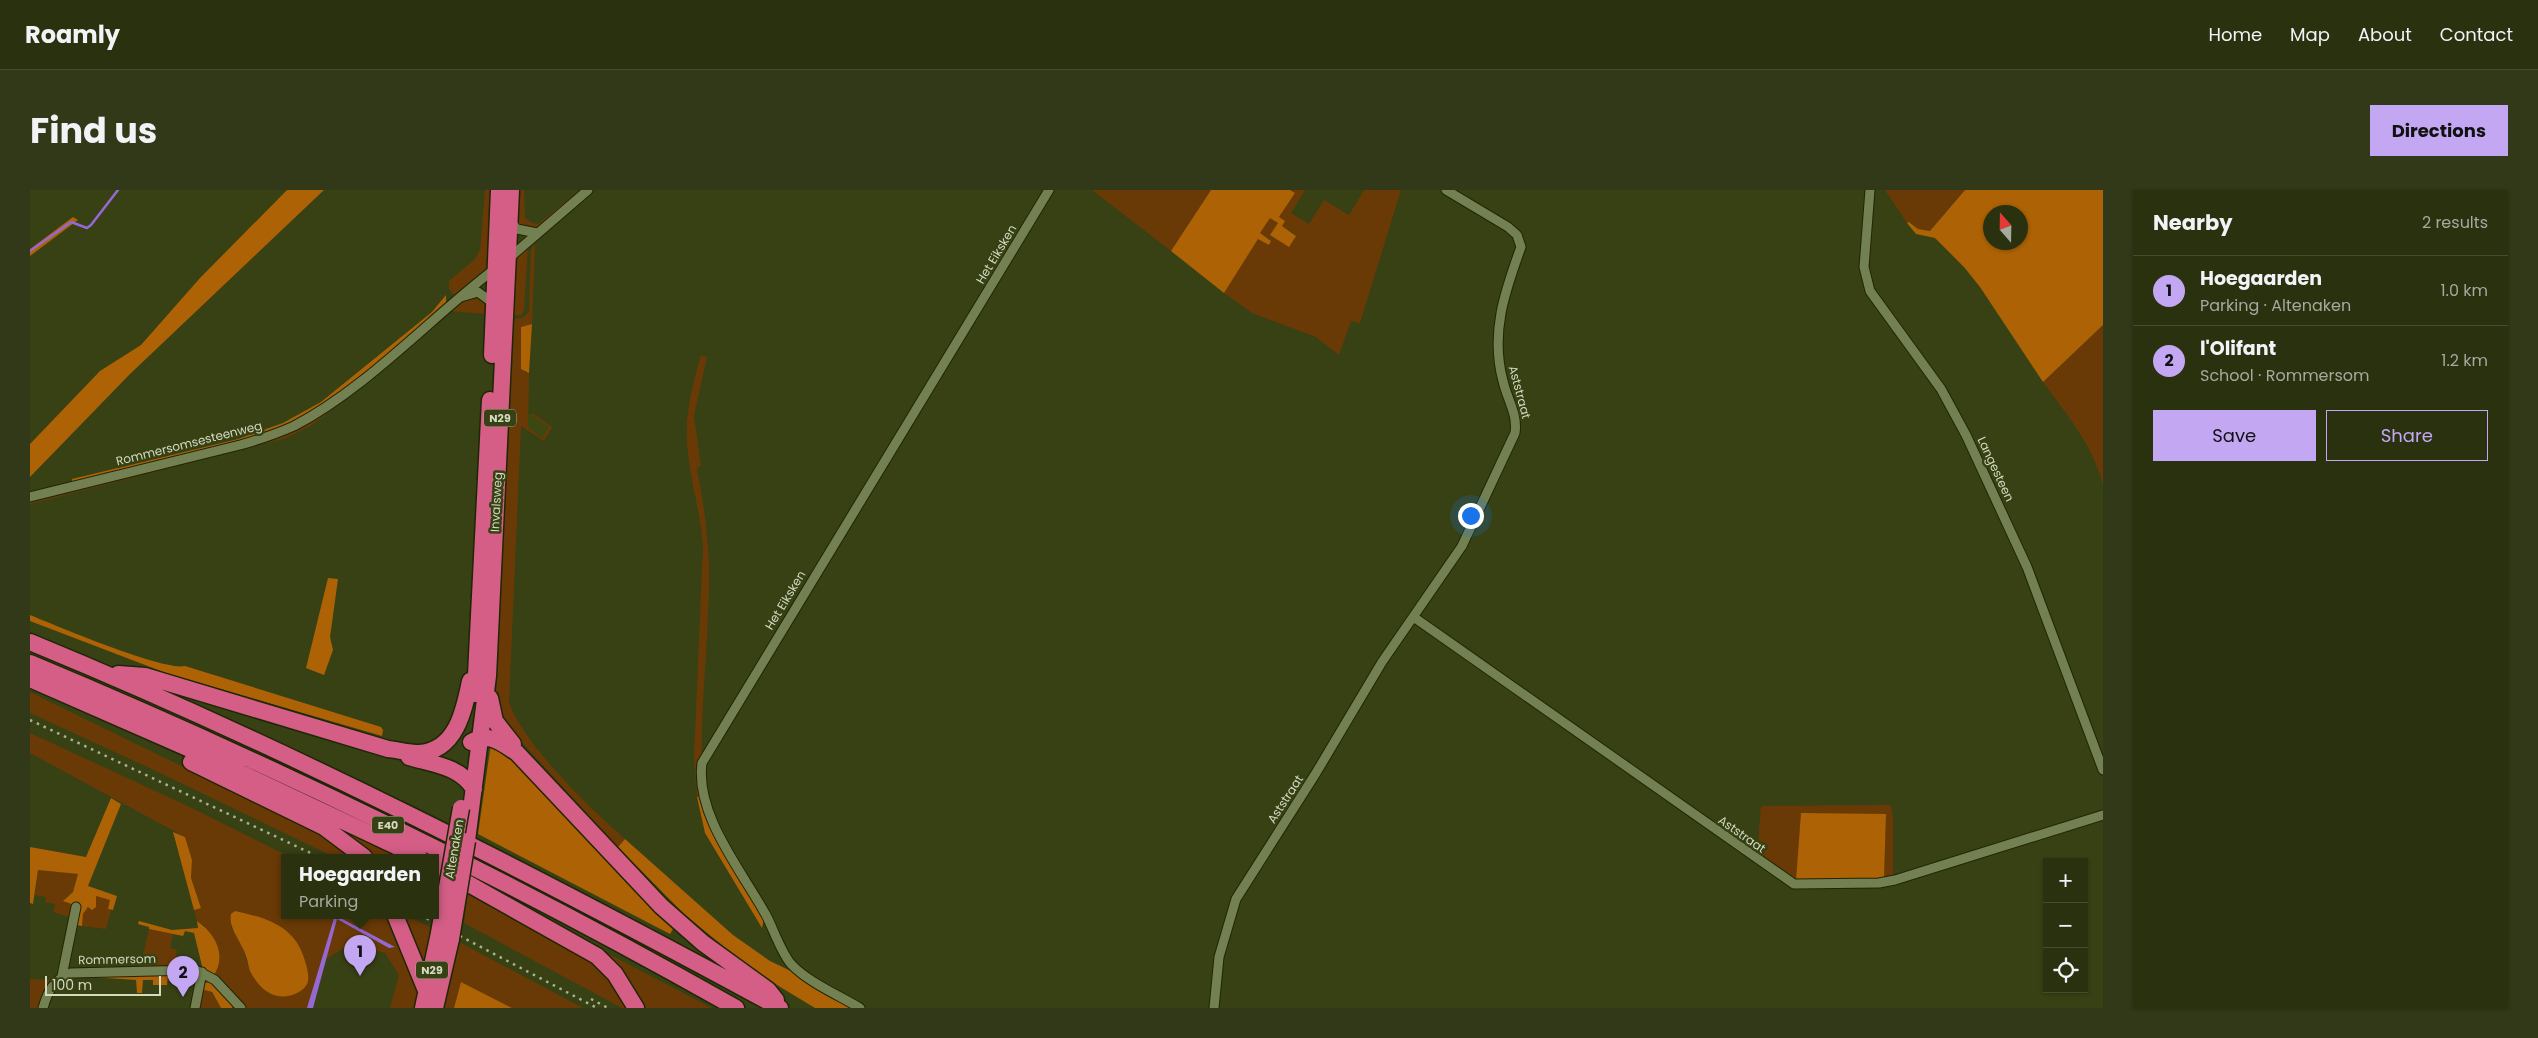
<!DOCTYPE html>
<meta charset="utf-8">
<style>
:root{--surface:#29310f;--page:#313918;--text:#f1f3f6;--muted:#a5a99e;--line:#454c2f;--accent:#c3a7f2}
body{margin:0;font-family:Poppins,sans-serif;background:var(--page);color:var(--text)}
.controls{position:absolute;right:15px;bottom:15px;display:grid;overflow:hidden;border-radius:0px;box-shadow:0 1px 4px #0004}
.controls button{width:45px;height:45px;display:grid;place-items:center;padding:0;border:0;border-bottom:1px solid var(--line);background:var(--surface);color:var(--text);font:25px sans-serif}
.compass{position:absolute;left:1953px;top:15px;width:45px;height:45px;border-radius:50%;background:var(--surface);box-shadow:0 1px 4px #0004;rotate:340deg}
.scale{position:absolute;left:15px;bottom:12px;width:116px;box-sizing:border-box;padding-left:5px;border:2px solid #d2dac2;border-top:0;font-size:14px;line-height:18px;white-space:nowrap;color:#d2dac2;-webkit-text-stroke:4px #374114;paint-order:stroke}
.you{position:absolute;left:1440px;top:325px;width:18px;height:18px;margin:-12px;border:4px solid #fff;border-radius:50%;background:#1a73e8;box-shadow:0 0 0 8px #1a73e833}
.badge{display:grid;place-items:center;width:32px;height:32px;border-radius:50%;background:var(--accent);color:#111;font-size:16px;font-weight:700}
.pin{position:absolute;translate:-50% -41px;filter:drop-shadow(0 1px 2px #0008)}
.pin::after{content:'';position:absolute;top:26px;width:18px;height:15px;background:inherit;clip-path:polygon(0 0,100% 0,50% 100%)}
.popup{position:absolute;left:251px;top:664px;width:158px;height:65px;box-sizing:border-box;display:grid;place-content:center;border-radius:0px;background:var(--surface);filter:drop-shadow(0 1px 4px #0005);font-size:16px;white-space:nowrap;color:var(--muted)}
.popup b{font-size:19px;color:var(--text)}
.popup::after{content:'';position:absolute;left:50%;top:100%;margin-left:-10px;border:10px solid transparent;border-top-color:var(--surface)}
.list{margin:0;padding:0;list-style:none}
h2{display:flex;justify-content:space-between;align-items:center;height:65px;margin:0;padding:0 20px;font-size:21px}
h2 small{font-size:16px;font-weight:400;color:var(--muted)}
.list li{display:grid;grid-template-columns:32px 1fr auto;gap:15px;align-items:center;box-sizing:border-box;height:70px;padding:0 20px;border-top:1px solid var(--line)}
.list b{display:block;font-size:19px;white-space:nowrap}
.list p{margin:0;font-size:16px;white-space:nowrap;color:var(--muted)}
.list em{font-size:16px;font-style:normal;color:var(--muted)}
.actions{display:flex;gap:10px;padding:15px 20px}
.actions a{flex:1;padding:11px 0;border:1px solid var(--accent);border-radius:0px;text-align:center;font-size:18px;color:var(--accent)}
.actions .main{background:var(--accent);color:#111}
.icon{flex:none;width:28px;height:28px;fill:none;stroke:currentColor;stroke-width:2;stroke-linecap:round;stroke-linejoin:round}
.map{position:relative;flex:none;width:2073px;height:818px;overflow:hidden;border-radius:0px}
header{display:flex;align-items:center;gap:30px;box-sizing:border-box;height:70px;padding:0 25px;background:var(--surface);border-bottom:1px solid var(--line)}
header strong{font-size:24px}
nav{display:flex;gap:28px;margin-inline-start:auto;font-size:18px}
.intro{display:flex;align-items:center;justify-content:space-between;box-sizing:border-box;height:120px;padding:0 30px}
h1{margin:0;font-size:35px}
.button{padding:12px 22px;border-radius:0px;background:var(--accent);color:#111;font-size:18px;font-weight:700}
main{display:flex;gap:30px;padding:0 30px}
aside{flex:1;background:var(--surface);border-radius:0px;box-shadow:0 1px 4px #0004}
.map>svg:first-child{display:block}
.built{fill:#3c4812}
.green{fill:#6a3a06;fill-rule:evenodd}
.forest{fill:#ad6205;fill-rule:evenodd}
.water{fill:#9568d4}
.lines{fill:none;stroke-linecap:round;stroke-linejoin:round}
.stream{stroke:#9568d4;stroke-width:2.5}
.street-casing{stroke:#1f2605;stroke-width:11}
.highway-casing{stroke:#1f2605;stroke-width:19}
.street{stroke:#738052;stroke-width:9}
.highway{stroke:#d55e87;stroke-width:16}
.rail{stroke:#aab295;stroke-width:2.5;stroke-dasharray:2.5 5;stroke-linecap:butt}
.highway-bridge-casing{stroke:#1f2605;stroke-width:19;stroke-linecap:butt}
.highway-bridge{stroke:#d55e87;stroke-width:16}
.labels{text-anchor:middle;dominant-baseline:central;stroke-width:5;stroke-linejoin:round;paint-order:stroke}
.shield{fill:#374114;stroke:#a4ac8e;stroke-width:1}
.shield-label{font-size:11px;font-weight:bold;fill:#d2dac2}
.street-label{font-size:12px;fill:#d2dac2;stroke:#374114}
</style>
<header>
<strong>Roamly</strong>
<nav><a>Home</a><a>Map</a><a>About</a><a>Contact</a></nav>
</header>
<div class="intro"><h1>Find us</h1><a class="button">Directions</a></div>
<main>
<div class="map">
<svg width="2073" height="818" viewBox="0 0 2073 818">
<rect width="100%" height="100%" fill="#374114"/>
<!-- built -->
<path class="built" d="M498,223L519,237L512,248L498,237Z"/>
<!-- green -->
<path class="green" d="M455,0H462L459,77L425,106L419,99V91L445,69L450,60Z
M488,0H494L495,28L502,33L508,34L549,0H554L507,39L488,35Z
M1062,0H1181L1141,61Z
M1260,0H1275L1261,23L1279,34L1294,10L1319,25L1334,0H1371L1330,133L1321,131L1309,165L1286,147L1222,123L1194,103L1228,48L1239,55L1241,51L1230,43L1240,27L1248,33L1241,46L1266,45L1252,36L1249,27L1265,3Z
M1855,0H1935L1900,41L1888,39L1880,32L1877,33Z
M505,54L502,134L491,137L495,182L499,183L498,237L512,248L519,237L501,225L502,223L522,237L514,251L491,236L479,513C496,557 559,617 595,649L588,657L486,546L473,529L466,506L482,137L483,129L492,128L499,122L501,59Z
M498,55L494,120L491,125H483L485,70Z
M446,106L458,113L456,124L419,121L432,110Z
M2073,135V295C2063,255 2037,225 2013,192Z
M671,165L677,167L664,226L671,276L667,278C674,316 680,356 679,395C678,466 668,535 673,606L667,607L664,568L673,355C670,320 659,286 657,252C655,222 663,193 671,165Z
M334,192L336,194L280,236L256,248L0,314V310L207,259Z
M0,502L284,641L303,652L323,667H304L126,581L0,523Z
M0,543L162,618L260,667H255V725H357L389,803L386,818H360L369,785L355,763L321,754L296,769L283,818H215L184,785L175,736L167,731L164,720L171,717L161,688L162,670L155,647L0,563ZM205,722L238,731L219,779L213,757L201,737Z
M1861,615L1863,628V685L1854,688L1856,624L1766,691L1727,667L1731,616Z
M294,631L368,667H341Z
M8,680L48,684L43,702L36,708V713L44,714L39,727L23,722L25,714L15,712L16,707L5,705Z
M438,701L550,762L573,781L597,818H592L434,733Z
M66,706L81,710L78,719L81,720L76,739L52,736L53,724L59,717H66Z
M370,725H375L400,737L394,784Z
M119,739L143,744L140,758L147,760L144,777L110,778Z
M550,749L682,818H611Z
M429,752L553,818H482L431,792L424,818H411L418,788L421,789Z
M0,789L22,790L15,799L9,818H0Z
M171,799L181,802L191,818H168Z"/>
<!-- forest -->
<path class="forest" d="M257,0H294L100,184L0,287V254L70,181L111,155L170,88Z
M1181,0H1260L1265,3L1249,27L1255,31L1252,36L1266,46L1259,57L1240,45L1248,33L1240,28L1230,43L1241,51L1239,55L1228,49L1194,103L1141,61Z
M1935,0H2073V135L2013,192L1950,97L1934,77L1905,48L1886,44L1877,33L1879,32L1888,39L1900,41ZM1960,22H1990V52H1960Z
M43,27L48,30L0,66V59Z
M416,105V115C374,149 333,189 287,219C270,230 250,238 232,246L42,292V289L208,249L253,233L291,212L402,122Z
M502,134L499,183L491,179V137Z
M298,388L308,389L300,447L303,460L294,485L276,478Z
M0,425C27,436 133,481 155,476L351,537L353,540L352,546L136,483L0,431Z
M461,553L472,554L645,736L640,744L448,644Z
M673,606L734,729L732,738L675,643L667,607Z
M81,608L91,614L58,696L87,706L83,720L78,719L80,710L66,706V717L62,720L58,717L53,724L52,736L41,734L44,715L33,711L43,702L48,684L8,680L3,714L0,713V657L56,667Z
M1771,623L1856,624L1854,688L1766,691Z
M143,642L155,647L162,670L161,688L171,718L164,720Z
M595,649L703,745L740,771L767,784L824,818H785L747,795L709,769L654,724L588,657Z
M205,721C238,728 266,737 275,771C277,778 280,787 277,794C274,800 268,803 262,805C242,811 229,798 220,781C218,776 218,771 216,766C212,752 198,739 201,724Z
M109,731L142,740L168,738L167,731C185,743 197,765 184,785L173,780L164,743L155,741L153,746L119,739V737L108,734Z
M163,783V785H138L137,795H123V790H113L112,803H107L106,790L44,786Z
M180,792L204,815L202,818H191L182,802L171,799L174,793Z
M431,792L482,818H424Z"/>
<!-- water -->
<path class="water" d="M305,725L365,757L359,758L307,729L283,818H277Z"/>
<g class="lines">
<!-- stream -->
<path class="stream" d="M0,61L41,32L57,38L61,35L88,0"/>
<defs>
<path id="street" d="M1840,0L1834,77L1840,101L1911,199L1936,245L1997,377L2073,580
M480,31L487,39L507,43
M478,69L558,0
M431,107L448,102L464,114
M0,307L210,255C228,250 246,244 264,236C337,198 400,128 466,78
M1385,428L1764,694L1849,693L1865,690L2073,625
M32,786L46,717
M13,818C18,801 23,790 41,783L166,780L185,790L211,818
M165,818L172,782
M830,818C810,806 778,792 762,775C752,765 743,738 736,725C712,681 665,625 672,573L1019,0
M1184,818L1189,767L1206,709L1286,583L1352,472L1432,356L1485,243C1488,224 1477,209 1473,191C1460,143 1475,101 1491,57L1487,45L1478,37L1416,0"/>
<path id="highway" d="M462,165L469,0
M0,452C258,558 505,685 750,818
M0,473C242,574 478,689 706,818
M88,484L115,486L358,559C368,560 379,563 389,563C426,561 434,521 440,491
M0,489L171,564L389,667
M445,504L460,210
M460,508L465,531L483,554
M441,552C460,542 472,553 487,563L631,716L673,753L738,800L746,810
M379,567C403,574 430,576 444,599
M161,572L294,637L334,667
M437,651L458,486L481,0
M405,675L567,766L585,784L606,818
M365,725L397,803
M393,818L409,743
M405,818L421,749"/>
</defs>
<!-- street casing -->
<use href="#street" class="street-casing"/>
<!-- highway casing -->
<use href="#highway" class="highway-casing"/>
<!-- street -->
<use href="#street" class="street"/>
<!-- highway -->
<use href="#highway" class="highway"/>
<!-- rail -->
<path class="rail" d="M0,530L289,667
M390,725L567,818
M561,809L578,818"/>
<defs>
<path id="highway-bridge" d="M409,743L431,618
M421,749L437,651"/>
</defs>
<!-- highway-bridge casing -->
<use href="#highway-bridge" class="highway-bridge-casing"/>
<!-- highway-bridge -->
<use href="#highway-bridge" class="highway-bridge"/>
</g>
<g class="labels">
<!-- shield labels -->
<g class="shield">
<rect x="454" y="219.5" width="32" height="17" rx="4"/>
<rect x="342" y="626.5" width="32" height="17" rx="4"/>
<rect x="386" y="771.5" width="32" height="17" rx="4"/>
</g>
<g class="shield-label">
<text x="470" y="228">N29</text>
<text x="358" y="635">E40</text>
<text x="402" y="780">N29</text>
</g>
<!-- street labels -->
<g class="street-label">
<text transform="translate(966 64) rotate(-59)">Het Eiksken</text>
<text transform="translate(1490 202) rotate(75)">Aststraat</text>
<text transform="translate(159 253) rotate(-14)">Rommersomsesteenweg</text>
<text transform="translate(1966 279) rotate(65)">Langesteen</text>
<text transform="translate(466 312) rotate(-87)">Invalsweg</text>
<text transform="translate(755 410) rotate(-59)">Het Eiksken</text>
<text transform="translate(1255 609) rotate(-57)">Aststraat</text>
<text transform="translate(1712 644) rotate(35)">Aststraat</text>
<text transform="translate(424 659) rotate(-80)">Altenaken</text>
<text transform="translate(87 769) rotate(-1)">Rommersom</text>
</g>
</g>
</svg>
<div class="controls">
<button>+</button>
<button>−</button>
<button><svg class="icon" aria-label="locate" viewBox="0 0 24 24"><circle cx="12" cy="12" r="6"/><path d="M12 2v4M12 18v4M2 12h4M18 12h4"/></svg></button>
</div>
<svg class="compass" viewBox="-18 -18 36 36"><path d="M0-13l5 13h-10z" fill="#e53935"/><path d="M0 13l5-13h-10z" fill="#a5a99e"/></svg>
<div class="scale">100 m</div>
<div class="you"></div>
<div class="pin badge" style="left:330px;top:786px">1</div>
<div class="popup"><b>Hoegaarden</b>Parking</div>
<div class="pin badge" style="left:153px;top:807px">2</div>
</div>
<aside>
<h2>Nearby<small>2 results</small></h2>
<ul class="list">
<li><span class="badge">1</span><div><b>Hoegaarden</b><p>Parking · Altenaken</p></div><em>1.0 km</em></li>
<li><span class="badge">2</span><div><b>l'Olifant</b><p>School · Rommersom</p></div><em>1.2 km</em></li>
</ul>
<div class="actions"><a class="main">Save</a><a>Share</a></div>
</aside>
</main>
